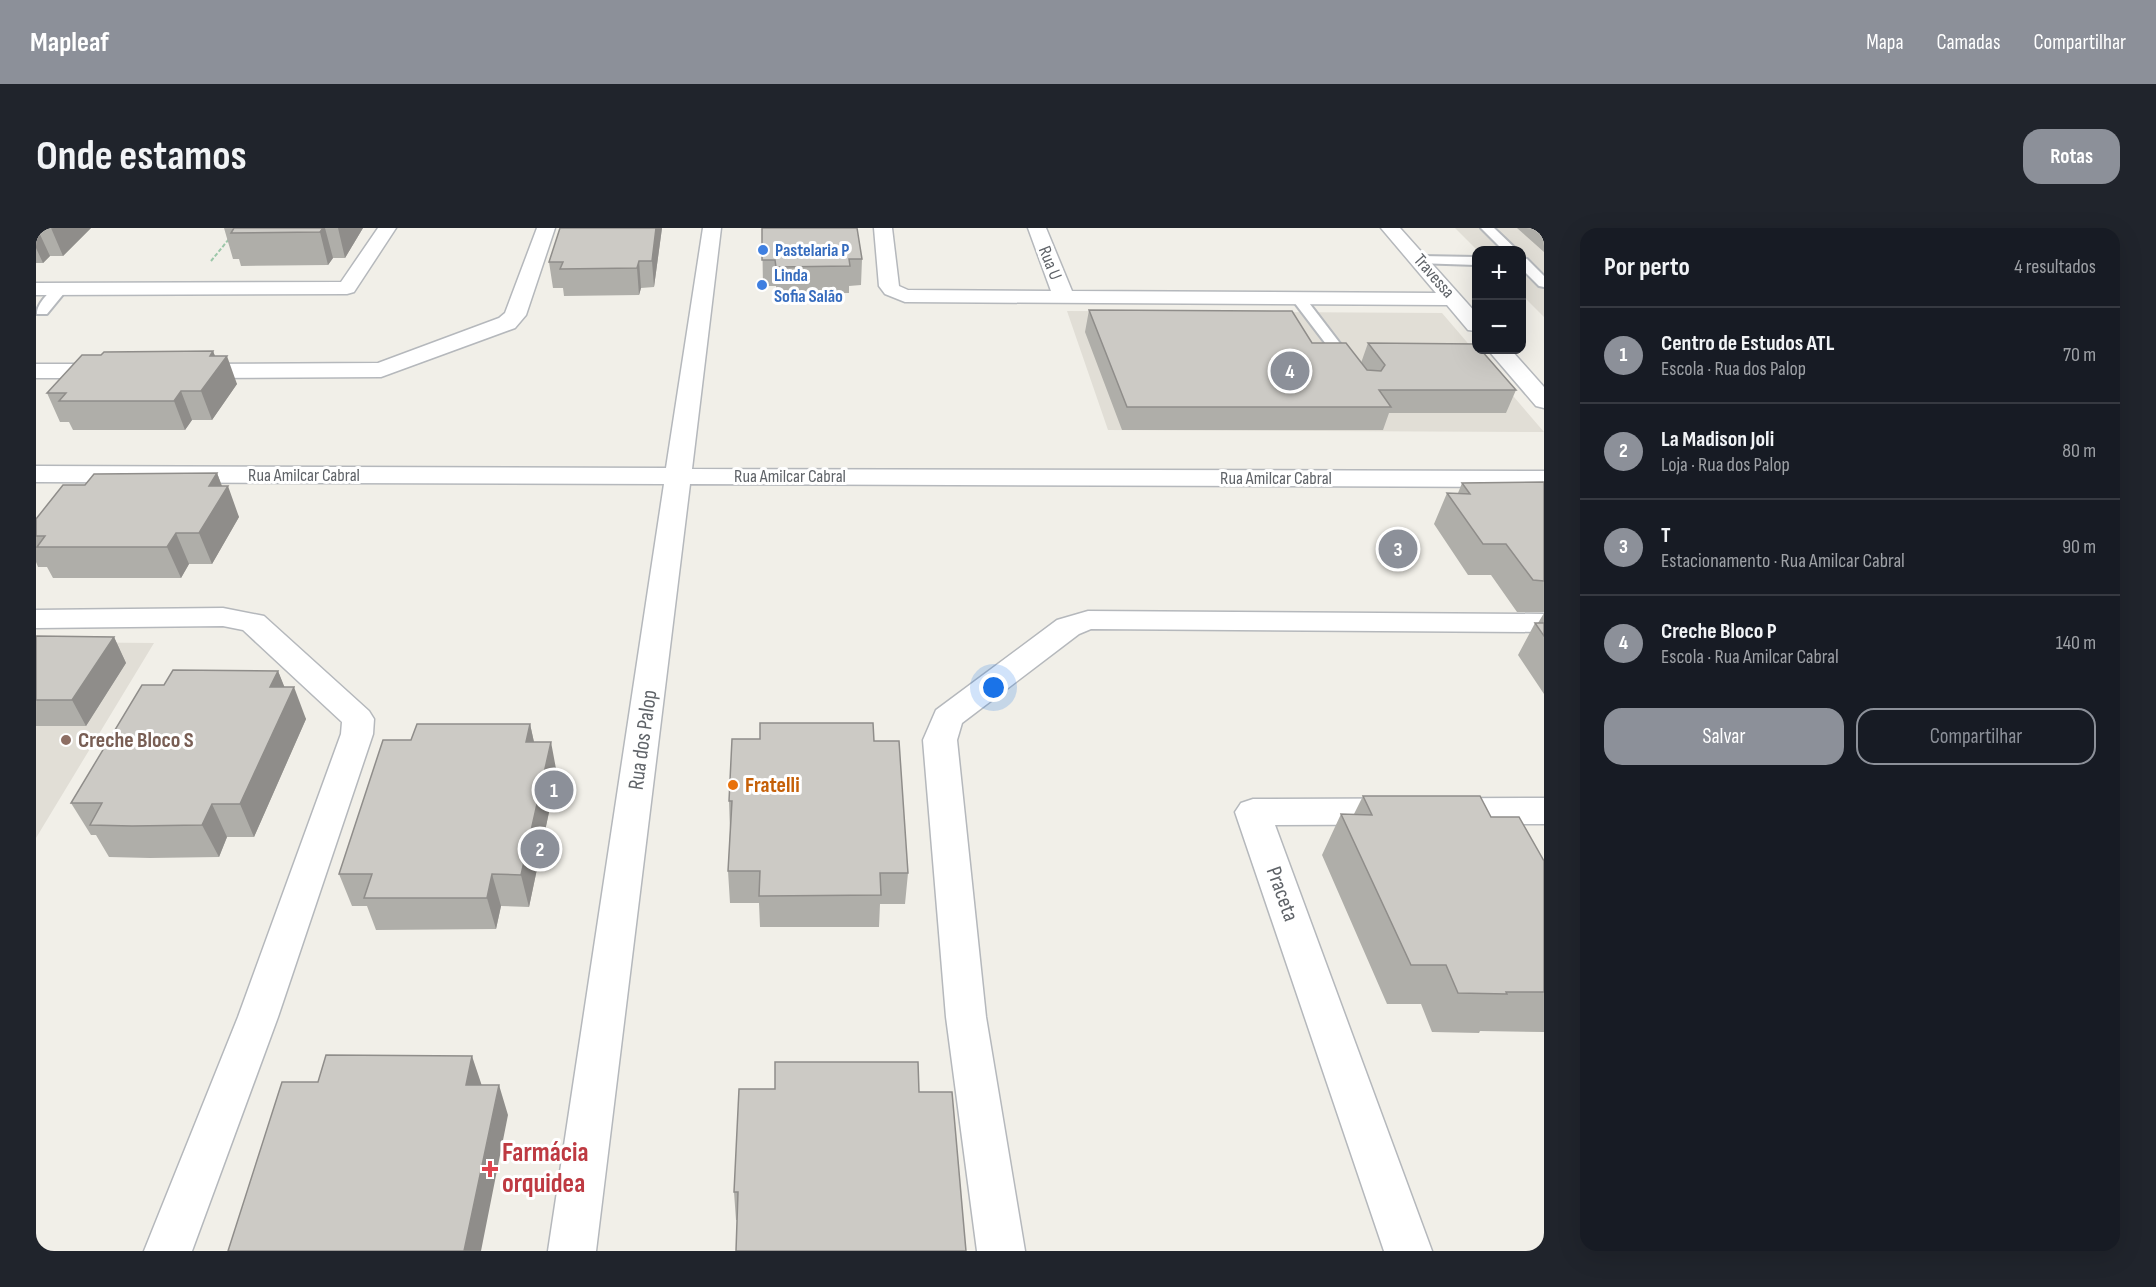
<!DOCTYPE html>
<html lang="pt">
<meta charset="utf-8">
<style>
:root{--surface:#171b24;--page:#20242c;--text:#f1f3f6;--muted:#9ea1a6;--line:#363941;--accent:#8c9099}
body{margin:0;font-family:"Sofia Sans Condensed",sans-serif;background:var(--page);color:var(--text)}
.controls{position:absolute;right:18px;top:18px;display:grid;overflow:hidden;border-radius:12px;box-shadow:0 6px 24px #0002}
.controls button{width:54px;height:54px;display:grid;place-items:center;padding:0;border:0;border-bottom:2px solid var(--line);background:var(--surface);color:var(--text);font:30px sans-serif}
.you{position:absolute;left:958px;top:460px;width:21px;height:21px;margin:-15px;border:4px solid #fff;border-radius:50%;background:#1a73e8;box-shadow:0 0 0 9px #1a73e833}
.badge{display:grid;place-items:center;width:39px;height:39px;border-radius:50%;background:var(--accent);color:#fff;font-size:20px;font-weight:700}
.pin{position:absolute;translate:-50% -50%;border:3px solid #fff;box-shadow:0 2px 6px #0006}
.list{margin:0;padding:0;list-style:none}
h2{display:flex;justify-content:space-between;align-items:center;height:78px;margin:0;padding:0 24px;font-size:26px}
h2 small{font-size:20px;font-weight:400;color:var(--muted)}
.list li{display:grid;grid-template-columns:39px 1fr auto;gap:18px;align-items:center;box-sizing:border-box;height:96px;padding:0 24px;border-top:2px solid var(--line)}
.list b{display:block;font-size:22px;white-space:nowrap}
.list p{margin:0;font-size:20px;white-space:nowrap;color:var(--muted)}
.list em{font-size:20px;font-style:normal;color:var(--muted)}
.actions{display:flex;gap:12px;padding:18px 24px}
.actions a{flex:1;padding:14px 0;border:2px solid var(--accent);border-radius:18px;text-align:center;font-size:21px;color:var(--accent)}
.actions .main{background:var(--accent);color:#fff}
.map{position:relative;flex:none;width:1508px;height:1023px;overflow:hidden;border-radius:18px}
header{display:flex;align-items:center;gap:36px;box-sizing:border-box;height:84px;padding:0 30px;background:var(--accent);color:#fff}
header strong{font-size:28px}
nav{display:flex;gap:33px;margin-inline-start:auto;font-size:21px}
.intro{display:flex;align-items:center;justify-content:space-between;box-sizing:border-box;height:144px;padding:0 36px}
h1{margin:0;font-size:42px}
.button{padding:15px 27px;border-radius:18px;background:var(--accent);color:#fff;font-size:21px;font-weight:700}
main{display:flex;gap:36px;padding:0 36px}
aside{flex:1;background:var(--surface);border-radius:18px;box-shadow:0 6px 24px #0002}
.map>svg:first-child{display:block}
.education{fill:#e1ded6}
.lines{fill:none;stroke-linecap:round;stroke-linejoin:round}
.service-casing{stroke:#b5b8bc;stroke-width:4}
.minor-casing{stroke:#b5b8bc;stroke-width:3}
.path{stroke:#9cc7a9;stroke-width:2;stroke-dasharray:4 2;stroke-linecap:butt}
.service{fill:#fff;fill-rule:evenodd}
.minor{fill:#fff;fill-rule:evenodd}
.wall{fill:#afaea9}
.shaded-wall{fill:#8f8d8a}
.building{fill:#cccac5;stroke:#8f8d8a;stroke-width:1.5}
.shop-dot{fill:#3f7fe0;stroke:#fff;stroke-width:2}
.education-dot{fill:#8d6e63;stroke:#fff;stroke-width:2}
.food-dot{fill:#e8710a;stroke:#fff;stroke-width:2}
.health-dot{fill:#e0444e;stroke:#fff;stroke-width:2}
.labels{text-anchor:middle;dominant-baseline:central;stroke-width:6;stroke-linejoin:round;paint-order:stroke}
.far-shop-label{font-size:18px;font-weight:bold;fill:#366cbe;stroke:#fff;text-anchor:start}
.far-street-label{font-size:18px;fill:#5f6368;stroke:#fff}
.education-label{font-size:22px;font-weight:bold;fill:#785e54;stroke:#fff;text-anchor:start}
.street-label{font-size:22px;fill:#5f6368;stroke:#fff}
.food-label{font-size:22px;font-weight:bold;fill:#c56008;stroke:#fff;text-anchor:start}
.near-health-label{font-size:27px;font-weight:bold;fill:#be3a42;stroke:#fff;text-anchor:start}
</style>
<header>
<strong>Mapleaf</strong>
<nav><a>Mapa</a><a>Camadas</a><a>Compartilhar</a></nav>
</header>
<div class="intro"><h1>Onde estamos</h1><a class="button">Rotas</a></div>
<main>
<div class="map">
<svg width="1508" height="1023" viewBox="0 0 1508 1023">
<rect width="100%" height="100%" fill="#f1efe8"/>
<!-- education -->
<path class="education" d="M1419,0H1508V89L1486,67V22H1441Z
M1031,83L1406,85L1508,204L1072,202Z
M0,414L118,415L0,610Z"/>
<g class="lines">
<defs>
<path id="service" d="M1445,0H1458L1481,22H1467Z
M1385,28L1440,29V37L1380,35L1378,32Z
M1486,30L1491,31L1508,48V59L1503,58L1486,41Z
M24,57L29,58L31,61L29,64L11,86H1C0,77 15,60 24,57Z
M1262,66L1267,67L1319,135L1322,138L1319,141H1309L1255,70Z"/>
<path id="minor" d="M342,0H360L318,64L311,66L0,67V55L305,54Z
M501,0H519L490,87L479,100L345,149L152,150L144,148L141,143L144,138L152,136L342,135L463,90L469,85Z
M667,0H685L656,241L1508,243V259L654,256L560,1023H512L628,256L0,254V238L630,240Z
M838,0H856L863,58L872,62L1015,63L992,0H1010L1036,63L1400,65L1345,0H1364L1440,85V103L1432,102L1411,77L869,74L849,66L843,58Z
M1452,122H1475L1508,159V180L1500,178Z
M0,136H76L84,138L87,143L84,148L76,150H0Z
M187,380L228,388L333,483L338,491L337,506L242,789L156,1023H108L202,789L305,506L306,494L207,402L187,398L0,400V382Z
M1052,383L1508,386V404L1055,401L1043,406L926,495L921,512L950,789L989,1023H941L910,789L887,512L900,482L1021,392Z
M1508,570V596L1239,597L1396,1023H1348L1199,584L1205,575L1217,571Z"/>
</defs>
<!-- service casing -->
<use href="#service" class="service-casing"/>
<!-- minor casing -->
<use href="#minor" class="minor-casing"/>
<!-- path -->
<path class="path" d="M175,33L193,11"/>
<!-- service -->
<use href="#service" class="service"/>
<!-- minor -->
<use href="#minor" class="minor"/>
</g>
<!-- wall -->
<path class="wall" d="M0,0H55L27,28H14L7,35H0Z
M188,0H327L309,30H297L292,37L205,38L203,31H197Z
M524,0H626L618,59L605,60L603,67L528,68L527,60H517L513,34Z
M726,0L826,31L825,57L813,58V65L740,66V58H727Z
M1481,0H1508V24Z
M1053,82L1276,115L1325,135L1332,115L1480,162L1470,185H1353L1347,202H1086L1049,104Z
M177,123L179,128L201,156L176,192H156L149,202H37L33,194H24L11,165L65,127Z
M181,245L186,258L203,289L176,336H153L145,350H17L11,339H2L0,334V291L49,257Z
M1508,254V384H1481L1455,347H1432L1398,296L1411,265H1422L1426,255Z
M1508,385V466L1482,427L1499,395H1502Z
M0,408L78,409L90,435L50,498H0Z
M242,443L248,459L270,491L218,609H191L183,629L114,630L73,629L60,607H55L35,575L128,457Z
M494,496L498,514L521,546L493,679L465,678L460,701L340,702L331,678H316L303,646L375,512Z
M838,513L872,645L869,676H844L843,699H724L723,675H694L692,643L694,603L693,573Z
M1327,568L1455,589L1508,633V804L1444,803L1443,805L1396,804L1385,776H1351L1286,627L1305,586H1318Z
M883,864L701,992H700L698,964Z"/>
<!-- shaded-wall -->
<path class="shaded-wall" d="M0,0H1L14,28L7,35L0,20Z
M15,0H55L27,28Z
M287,0H289L297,30L292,37L284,4Z
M302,0H327L309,30Z
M620,0H626L618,59L616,33Z
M603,33L605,60L603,67L601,40Z
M177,123L183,139L191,128L201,156L176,192L165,163L174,128Z
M145,163L156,192L149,202L138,173Z
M181,245L188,264L192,258L203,289L176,336L163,305L173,258Z
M140,305L153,336L145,350L131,319Z
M78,409L90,435L50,498L36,472Z
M242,443L253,470L258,459L270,491L218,609L204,576L234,459Z
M494,496L501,528L490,514Z
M515,514L521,546L493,679L485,647Z
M176,576L191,609L183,629L166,597Z
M456,646L465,678L460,701L451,670Z
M436,828L446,858L430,857Z
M463,857L472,887L445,1023H428Z"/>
<!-- building -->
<path class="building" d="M198,0H287L284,4L195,5Z
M524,0H620L616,33H603L601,40L524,41L527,34H513Z
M726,0H821L826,31H813L814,38L740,39L739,32H726Z
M1053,82L1256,83L1276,115H1310L1331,142L1345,143L1349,137L1332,115L1440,116V122H1445L1480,162H1343L1355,179H1091Z
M177,123L174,128H191L165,163H145L138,173H23L30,165H11L46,127H65L68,124Z
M181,245L173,258H192L163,305H140L131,319H1L9,308H0V291L27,257H49L58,246Z
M1508,254V353L1497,352L1470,316H1447L1411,265L1434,266L1426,255Z
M1499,395H1508V408Z
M0,408L78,409L36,472H0Z
M137,442L242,443L234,459H258L204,576H176L166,597L96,598L54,597L66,575H35L106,457H128Z
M724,495H837L838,513H863L872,645H844L845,667L723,668L724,643H692L696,573H693L696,511H724Z
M381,496H494L490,514H515L485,647L456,646L451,670H328L336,646H303L347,512H375Z
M1327,568H1444L1455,589H1483L1508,633V764H1470L1471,766L1422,765L1410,737H1375L1305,586L1336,587Z
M290,827L436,828L430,857H463L428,1023H192L246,854H282Z
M739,834H882L883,864H916L930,1023H700L702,964H698L703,861H739Z"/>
<!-- markers -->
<g class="shop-dot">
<circle cx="727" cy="22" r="6"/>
<circle cx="726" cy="57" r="6"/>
</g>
<circle class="education-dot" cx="30" cy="512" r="6"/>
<circle class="food-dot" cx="697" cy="557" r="6"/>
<path class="health-dot" d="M451 932h6v6h6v6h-6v6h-6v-6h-6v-6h6z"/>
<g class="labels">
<!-- far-shop labels -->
<g class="far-shop-label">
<text x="739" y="22">Pastelaria P</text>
<text x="738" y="47">Linda<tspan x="738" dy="21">Sofia Salão</tspan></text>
</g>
<!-- far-street labels -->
<g class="far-street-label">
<text transform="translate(1014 35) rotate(68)">Rua U</text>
<text transform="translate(1398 48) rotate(49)">Travessa</text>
<text x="268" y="247">Rua Amilcar Cabral</text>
<text x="754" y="248">Rua Amilcar Cabral</text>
<text x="1240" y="250">Rua Amilcar Cabral</text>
</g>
<!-- education labels -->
<g class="education-label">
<text x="42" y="512">Creche Bloco S</text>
</g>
<!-- street labels -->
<g class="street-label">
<text transform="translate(607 512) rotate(-82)">Rua dos Palop</text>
<text transform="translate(1246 666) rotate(70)">Praceta</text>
</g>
<!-- food labels -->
<g class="food-label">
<text x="709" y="557">Fratelli</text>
</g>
<!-- near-health labels -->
<g class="near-health-label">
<text x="466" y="925">Farmácia<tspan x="466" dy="31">orquidea</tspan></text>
</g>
</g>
</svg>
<div class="controls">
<button>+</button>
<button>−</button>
</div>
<div class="you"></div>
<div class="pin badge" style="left:518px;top:562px">1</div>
<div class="pin badge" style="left:504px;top:621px">2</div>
<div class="pin badge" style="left:1362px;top:321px">3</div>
<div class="pin badge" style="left:1254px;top:143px">4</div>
</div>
<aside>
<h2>Por perto<small>4 resultados</small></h2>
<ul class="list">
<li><span class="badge">1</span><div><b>Centro de Estudos ATL</b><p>Escola · Rua dos Palop</p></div><em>70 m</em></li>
<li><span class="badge">2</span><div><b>La Madison Joli</b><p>Loja · Rua dos Palop</p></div><em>80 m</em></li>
<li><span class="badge">3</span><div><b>T</b><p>Estacionamento · Rua Amilcar Cabral</p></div><em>90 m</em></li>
<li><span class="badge">4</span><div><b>Creche Bloco P</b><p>Escola · Rua Amilcar Cabral</p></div><em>140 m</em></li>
</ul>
<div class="actions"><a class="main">Salvar</a><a>Compartilhar</a></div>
</aside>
</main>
